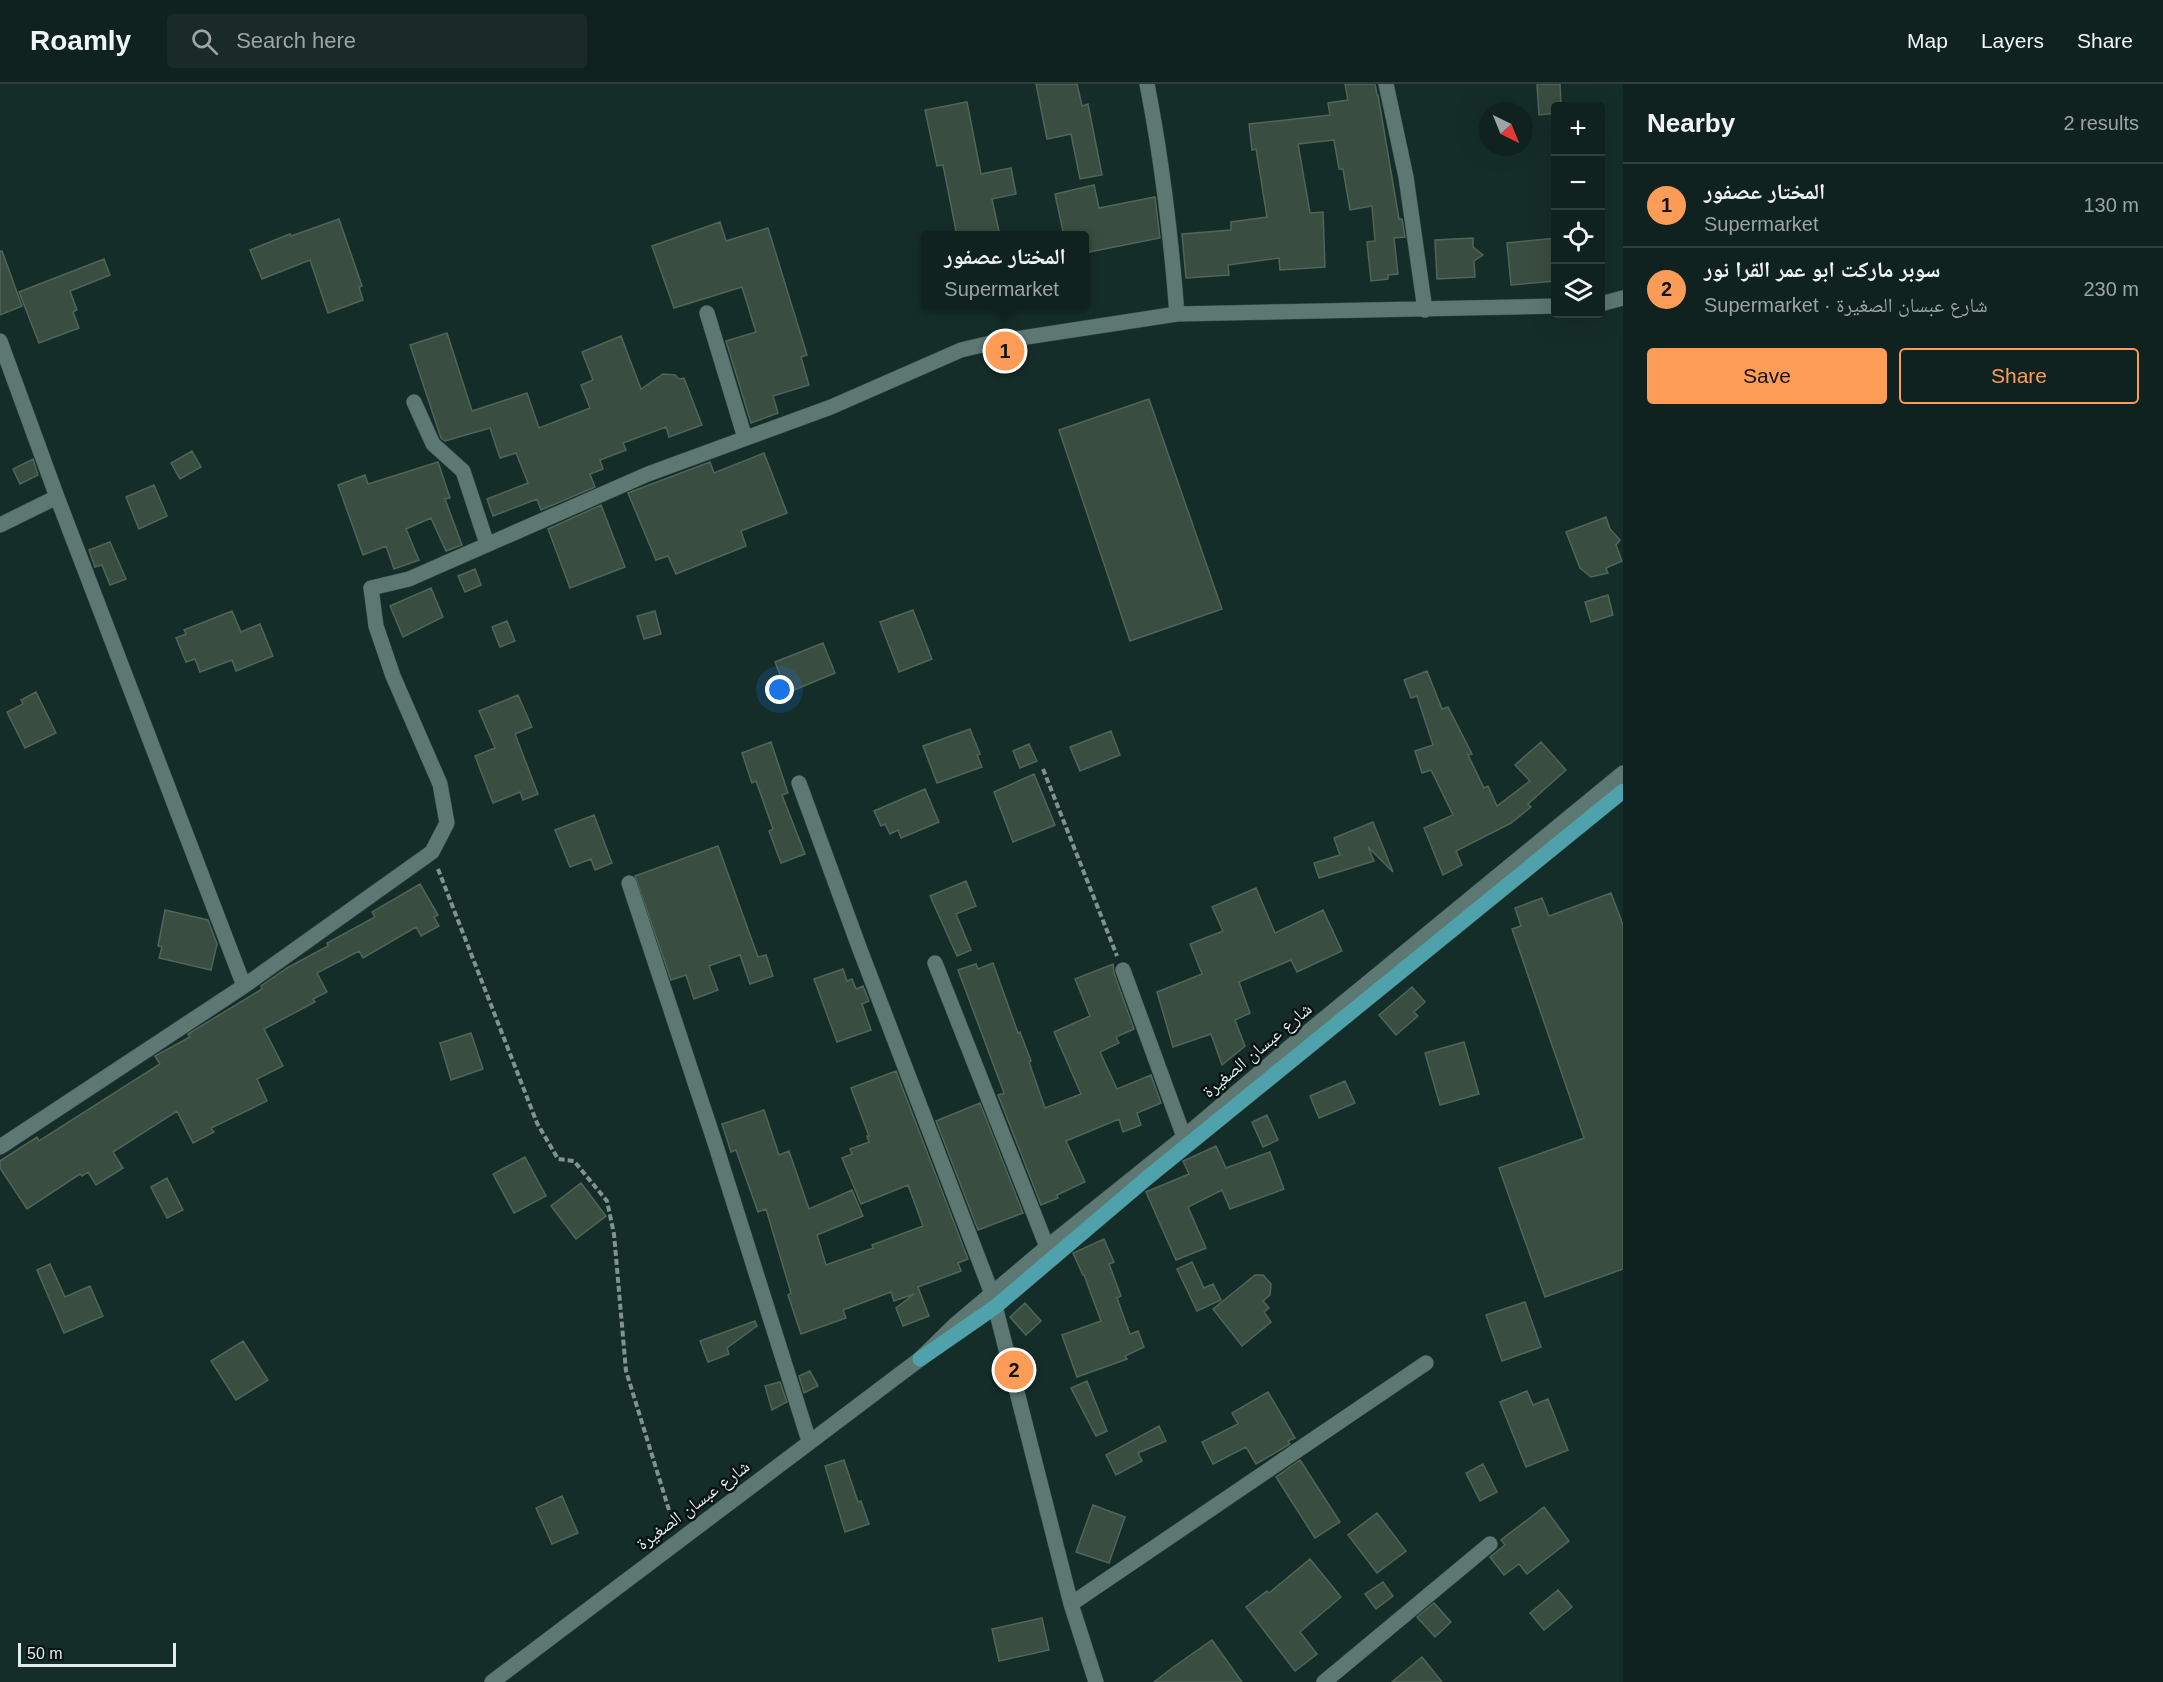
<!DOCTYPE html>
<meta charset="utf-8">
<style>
:root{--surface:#10221f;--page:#192a28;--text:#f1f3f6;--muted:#9ca4a4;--line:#303f3d;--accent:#fd9c56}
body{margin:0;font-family:Arial,"Noto Naskh Arabic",sans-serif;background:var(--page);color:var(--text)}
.controls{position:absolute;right:18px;top:18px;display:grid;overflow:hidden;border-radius:6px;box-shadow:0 6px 24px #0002}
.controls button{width:54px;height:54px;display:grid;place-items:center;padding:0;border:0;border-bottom:2px solid var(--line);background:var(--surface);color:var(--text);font:30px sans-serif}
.compass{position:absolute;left:1479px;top:18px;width:54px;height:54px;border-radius:50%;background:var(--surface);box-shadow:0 6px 24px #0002;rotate:137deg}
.scale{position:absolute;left:18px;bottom:15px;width:158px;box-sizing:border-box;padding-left:6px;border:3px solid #e0eeeb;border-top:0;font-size:16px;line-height:21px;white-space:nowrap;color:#e0eeeb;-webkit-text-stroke:4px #091311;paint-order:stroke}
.you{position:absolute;left:780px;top:606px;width:21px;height:21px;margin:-15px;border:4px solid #fff;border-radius:50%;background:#1a73e8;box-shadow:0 0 0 9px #1a73e833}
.badge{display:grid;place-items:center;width:39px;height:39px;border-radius:50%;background:var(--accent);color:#111;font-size:20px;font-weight:700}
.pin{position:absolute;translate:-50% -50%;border:3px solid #fff;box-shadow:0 2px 6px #0006}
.popup{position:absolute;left:921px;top:147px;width:168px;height:78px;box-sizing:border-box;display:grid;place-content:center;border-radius:6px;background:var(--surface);filter:drop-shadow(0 2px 4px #0005);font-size:20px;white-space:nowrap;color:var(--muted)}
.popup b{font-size:22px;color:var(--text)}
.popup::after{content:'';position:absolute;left:50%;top:100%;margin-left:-12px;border:12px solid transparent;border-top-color:var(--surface)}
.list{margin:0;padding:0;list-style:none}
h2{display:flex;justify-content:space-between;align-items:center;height:78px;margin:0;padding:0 24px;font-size:26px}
h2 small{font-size:20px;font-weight:400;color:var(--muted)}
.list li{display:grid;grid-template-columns:39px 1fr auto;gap:18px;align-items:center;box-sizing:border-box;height:84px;padding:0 24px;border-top:2px solid var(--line)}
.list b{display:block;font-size:22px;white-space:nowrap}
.list p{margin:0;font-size:20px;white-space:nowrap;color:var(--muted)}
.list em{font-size:20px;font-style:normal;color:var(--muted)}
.actions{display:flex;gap:12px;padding:18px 24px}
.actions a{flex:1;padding:14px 0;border:2px solid var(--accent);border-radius:6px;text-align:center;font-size:21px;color:var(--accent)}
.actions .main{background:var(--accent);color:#111}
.icon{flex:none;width:33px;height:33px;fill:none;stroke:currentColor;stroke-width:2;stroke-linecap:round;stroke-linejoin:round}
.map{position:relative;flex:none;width:1623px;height:1598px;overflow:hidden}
header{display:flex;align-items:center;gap:36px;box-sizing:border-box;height:84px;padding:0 30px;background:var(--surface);border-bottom:2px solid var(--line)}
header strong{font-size:28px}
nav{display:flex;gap:33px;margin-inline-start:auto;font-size:21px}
.search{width:420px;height:54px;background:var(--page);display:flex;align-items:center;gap:15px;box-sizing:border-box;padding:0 21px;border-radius:6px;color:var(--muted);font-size:22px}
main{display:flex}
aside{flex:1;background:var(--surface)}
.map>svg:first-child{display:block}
.building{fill:#3a4d41;stroke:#516458;stroke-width:1.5}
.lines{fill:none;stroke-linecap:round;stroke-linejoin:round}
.minor-casing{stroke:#364946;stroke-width:16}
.major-casing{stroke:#364946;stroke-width:16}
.path{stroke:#80938f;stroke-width:4;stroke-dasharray:6 3;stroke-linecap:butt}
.minor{stroke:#5d7772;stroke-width:15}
.major{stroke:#4fa2ab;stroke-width:15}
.labels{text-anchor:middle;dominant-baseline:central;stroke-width:5;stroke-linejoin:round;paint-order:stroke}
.street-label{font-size:18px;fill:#e0eeeb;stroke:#091311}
</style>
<header>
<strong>Roamly</strong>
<div class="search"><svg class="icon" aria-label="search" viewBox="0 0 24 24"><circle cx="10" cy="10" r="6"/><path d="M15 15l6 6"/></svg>Search here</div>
<nav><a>Map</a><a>Layers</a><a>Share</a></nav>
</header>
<main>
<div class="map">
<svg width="1623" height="1598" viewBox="0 0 1623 1598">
<rect width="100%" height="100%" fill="#152d29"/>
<!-- building -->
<path class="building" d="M1036,0H1077L1082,22L1088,20L1102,91L1080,95L1071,50L1047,55Z
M1345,0H1375L1377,11H1378L1399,135H1402L1405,153L1394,154L1398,190L1388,191V195L1371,197L1367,158L1375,157L1372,122L1350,126L1343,85H1339L1334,56L1298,60L1310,129L1323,128L1325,183L1280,186L1279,174L1228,181L1229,191L1186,194L1182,150L1231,146V138L1267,133L1256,65L1252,66L1249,40L1330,31L1328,19L1348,16Z
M1537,0H1560L1561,22H1556V29L1539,31Z
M967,18L981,90L1011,84L1016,110L992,115L1000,152H957L943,81L937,82L925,26Z
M1094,101L1099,124L1155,113L1160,154L1084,169V152H1064L1055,110Z
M339,135L362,202L359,203L363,216L328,229L310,176L262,195L250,166L290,150L291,152Z
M720,138L726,157L768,144L807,271L801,273L809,301L773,312L778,329L751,339L726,257L756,248L742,203L674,224L652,162Z
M1473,154V163L1483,171L1474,177L1475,193L1437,195L1435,156Z
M1556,154V197L1511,201L1507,159Z
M0,167H2L22,222L0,231Z
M104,175L110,191L70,207L77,226L73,228L79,244L39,259L19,208Z
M447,249L472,327L527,309L539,344L590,324L581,301L593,296L582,268L621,252L641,305L663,290L675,291L679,295L684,294L702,341L669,353L666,343L623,359L626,366L600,376L603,385L590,390L595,403L541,426L537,415L493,432L487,415L528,399L516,369L500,374L490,344L445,357L441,354L410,261Z
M1149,315L1222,525L1130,557L1059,346Z
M192,367L201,383L180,395L171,379Z
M764,369L787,429L741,447L746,462L676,490L668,472L656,476L628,409L710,378L714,389Z
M33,375L38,391L20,400L13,385Z
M438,378L450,414L445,415L462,461L446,467L431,434L406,445L419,476L394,485L386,462L363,471L338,401L365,391L368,400Z
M154,401L167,432L139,445L126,413Z
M601,421L625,483L570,504L548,445Z
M1606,433L1610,445L1620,456L1616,461L1622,477L1606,484L1608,489L1591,493L1580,484L1566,448Z
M110,458L126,495L110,501L102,481L95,483L89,466Z
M475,485L481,501L465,508L458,492Z
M431,504L443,533L403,553L390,522Z
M1608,511L1613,531L1591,538L1585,518Z
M913,526L932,575L899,588L880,538Z
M232,527L241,548L260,540L273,572L236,587L232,576L200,588L195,575L186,578L176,554L186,550L184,546Z
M655,527L661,550L644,555L637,532Z
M507,537L515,557L500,563L492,543Z
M823,559L835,589L787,609L775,578Z
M1427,587L1442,625L1448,623L1472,670L1468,671L1484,704L1488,702L1497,722L1530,697L1515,681L1541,658L1566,686L1528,720L1531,723L1511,739L1456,767L1462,781L1443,791L1424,744L1453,731L1431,686L1422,689L1415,667L1433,661L1417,612L1411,614L1404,596Z
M36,608L56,649L25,664L7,628L23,620L21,616Z
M518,611L532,643L515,650L538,710L523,716L520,708L493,719L475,672L495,664L479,627Z
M970,645L980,670L977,671L982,683L937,699L923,662Z
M1111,647L1120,671L1080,687L1070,663Z
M771,658L788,709L782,711L805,770L781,779L769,747L773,745L756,697L752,699L742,669Z
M1029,660L1037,677L1020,684L1013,667Z
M1034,690L1055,741L1013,758L994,708Z
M925,705L939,738L901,754L898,746L890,750L885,740L881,742L874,727Z
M594,731L612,779L595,786L591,775L570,783L555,746Z
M1373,738L1393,788L1368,763L1374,777L1319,794L1314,779L1340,771L1334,754Z
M718,762L758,873L766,871L773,892L750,900L740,871L709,882L718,906L694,915L686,891L671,896L635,792Z
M966,797L976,822L956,830L971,866L957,872L930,812Z
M420,800L438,831L434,833L439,842L421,852L416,843L363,874L359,867L317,889L327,908L313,915L315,918L264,945L283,982L257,995L267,1017L211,1044L214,1048L193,1059L177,1027L113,1068L123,1084L96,1101L88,1088L82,1092L80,1090L27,1125L0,1084V1077L37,1053L39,1057L160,980L155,972L190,953L188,950L262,905L261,902L287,884L328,862L327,859L375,833L372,828Z
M1256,804L1275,849L1323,826L1342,867L1297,888L1291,876L1239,898L1250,929L1235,936L1245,962L1222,981L1211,950L1173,963L1157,908L1202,890L1190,860L1223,847L1212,823Z
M1611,809L1623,841V1185L1545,1213L1499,1084L1584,1054L1512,845L1521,842L1515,824L1542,814L1549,832Z
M165,826L208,836L217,860L211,886L159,874L162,863L158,862Z
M993,879L1018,949L1020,948L1031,977L1029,978L1045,1024L1081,1010L1054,948L1090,932L1075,895L1113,880L1114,889L1134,945L1116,953L1119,959L1100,968L1117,1005L1151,991L1161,1019L1137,1029L1141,1041L1123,1048L1119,1035L1066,1057L1085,1098L1057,1111L1058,1114L1041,1121L998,1011L1004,1009L958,886L976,880L978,885Z
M843,885L847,897L852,895L856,905L863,902L869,917L862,920L871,946L837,958L814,895Z
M1412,903L1425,918L1414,928L1418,932L1396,951L1379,931Z
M471,949L483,985L451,996L440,959Z
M1464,958L1479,1010L1440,1021L1425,969Z
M896,987L968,1175L958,1179L961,1187L918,1203L929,1232L903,1242L896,1224L914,1210L894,1217L891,1208L843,1226L846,1234L801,1250L788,1211L791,1209L766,1125L758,1128L736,1066L731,1068L722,1040L764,1026L779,1071L789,1067L809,1125L852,1106L863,1132L817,1151L826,1181L873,1164L872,1161L923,1142L908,1101L861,1120L842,1074L852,1070L850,1065L869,1058L867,1052H869L851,1004Z
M1345,997L1355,1019L1319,1034L1310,1012Z
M980,1019L1023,1129L978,1146L936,1037Z
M1267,1031L1278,1056L1263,1063L1252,1038Z
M1216,1062L1226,1084L1270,1068L1284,1105L1230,1125L1222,1106L1188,1123L1206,1164L1176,1176L1146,1108L1189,1090L1183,1077Z
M525,1073L546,1112L514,1129L493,1090Z
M167,1094L183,1126L167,1134L151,1103Z
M581,1099L606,1132L576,1155L551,1122Z
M1104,1155L1114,1178L1109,1180L1121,1212L1117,1214L1130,1250L1138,1247L1144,1263L1125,1272L1127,1275L1077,1293L1062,1251L1101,1237L1084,1191H1083L1073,1169Z
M1192,1178L1204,1204L1213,1200L1221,1216L1197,1227L1177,1185Z
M50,1180L65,1213L90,1202L103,1232L64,1249L37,1186Z
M1255,1191H1263L1271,1200L1270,1211L1263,1217L1269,1224L1264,1228L1271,1238L1242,1262L1213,1225Z
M1525,1218L1541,1263L1502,1277L1486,1231Z
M1025,1219L1041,1237L1026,1251L1010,1233Z
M755,1237L757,1242L727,1264L729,1270L708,1278L700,1257Z
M243,1257L268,1296L236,1316L211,1277Z
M810,1287L818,1302L804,1309L799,1292Z
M1087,1297L1107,1347L1096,1352L1071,1304Z
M780,1298L787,1318L772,1326L765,1302Z
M1527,1307L1533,1321L1548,1315L1568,1366L1526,1383L1500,1318Z
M1268,1308L1295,1354L1288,1357L1290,1360L1256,1380L1246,1363L1213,1380L1202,1358L1238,1340L1232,1329Z
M1159,1342L1166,1357L1138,1369L1142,1377L1116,1391L1106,1371Z
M844,1376L858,1418L861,1417L869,1440L845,1448L825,1382Z
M1300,1376L1340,1438L1315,1454L1276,1393Z
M1483,1380L1497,1408L1480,1417L1466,1389Z
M562,1412L578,1449L552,1460L536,1424Z
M1093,1421L1125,1433L1109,1479L1076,1468Z
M1544,1423L1569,1457L1527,1490L1519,1480L1504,1491L1490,1473L1505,1461L1501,1456Z
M1377,1429L1406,1467L1377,1489L1348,1451Z
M1310,1475L1341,1513L1300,1548L1317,1570L1295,1587L1246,1523L1267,1507L1269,1509Z
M1383,1498L1393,1512L1376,1525L1365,1510Z
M1558,1506L1572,1523L1544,1546L1530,1529Z
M1434,1519L1451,1538L1435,1553L1417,1533Z
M1042,1534L1049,1566L999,1577L992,1545Z
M1212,1556L1242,1598H1154L1172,1584Z
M1422,1573L1442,1598H1392Z"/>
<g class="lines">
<defs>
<path id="minor" d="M1147,0C1162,76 1171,153 1177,230
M1386,0L1406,93L1425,226
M1600,220L1623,214
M707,229L745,354
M0,257L57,413L244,902
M414,318L433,360L463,387L487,460
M0,441L57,413
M799,699L859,863L992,1210L1071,1520L1096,1598
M629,799L715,1059L809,1357
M935,879L1047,1163
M1123,886L1184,1053
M0,1063L244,902L432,768L447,739L440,700L393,592L376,542L371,504L409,495L648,390L831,323L961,266L995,258L1177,230L1556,222
M1071,1520L1426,1279
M492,1598L920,1275L957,1239L1047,1163L1184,1053L1292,961L1623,689
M1324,1598L1490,1460"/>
<path id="major" d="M920,1275L995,1223L1147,1094L1623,707"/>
</defs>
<!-- minor casing -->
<use href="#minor" class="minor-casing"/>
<!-- major casing -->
<use href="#major" class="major-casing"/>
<!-- path -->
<path class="path" d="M1043,685L1117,872
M438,785L537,1039L558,1075L574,1077L607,1117L614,1150L626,1287L673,1439"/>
<!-- minor -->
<use href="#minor" class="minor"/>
<!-- major -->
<use href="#major" class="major"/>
</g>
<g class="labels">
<!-- street labels -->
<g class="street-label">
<text transform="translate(1257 966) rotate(-40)">شارع عبسان الصغيرة</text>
<text transform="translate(693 1421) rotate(-37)">شارع عبسان الصغيرة</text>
</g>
</g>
</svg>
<div class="controls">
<button>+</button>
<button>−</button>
<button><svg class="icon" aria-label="locate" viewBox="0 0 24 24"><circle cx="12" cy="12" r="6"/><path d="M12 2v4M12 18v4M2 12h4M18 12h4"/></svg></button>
<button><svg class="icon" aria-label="layers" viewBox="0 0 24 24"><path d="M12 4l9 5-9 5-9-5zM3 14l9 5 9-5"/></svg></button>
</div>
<svg class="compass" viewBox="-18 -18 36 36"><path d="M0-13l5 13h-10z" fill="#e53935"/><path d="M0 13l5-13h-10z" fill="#9ca4a4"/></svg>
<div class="scale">50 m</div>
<div class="you"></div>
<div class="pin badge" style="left:1005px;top:267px">1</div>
<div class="popup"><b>المختار عصفور</b>Supermarket</div>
<div class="pin badge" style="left:1014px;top:1286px">2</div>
</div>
<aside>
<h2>Nearby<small>2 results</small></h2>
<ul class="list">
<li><span class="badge">1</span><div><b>المختار عصفور</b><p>Supermarket</p></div><em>130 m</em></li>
<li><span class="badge">2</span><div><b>سوبر ماركت ابو عمر القرا نور</b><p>Supermarket · شارع عبسان الصغيرة</p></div><em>230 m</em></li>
</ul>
<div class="actions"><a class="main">Save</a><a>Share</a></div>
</aside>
</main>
